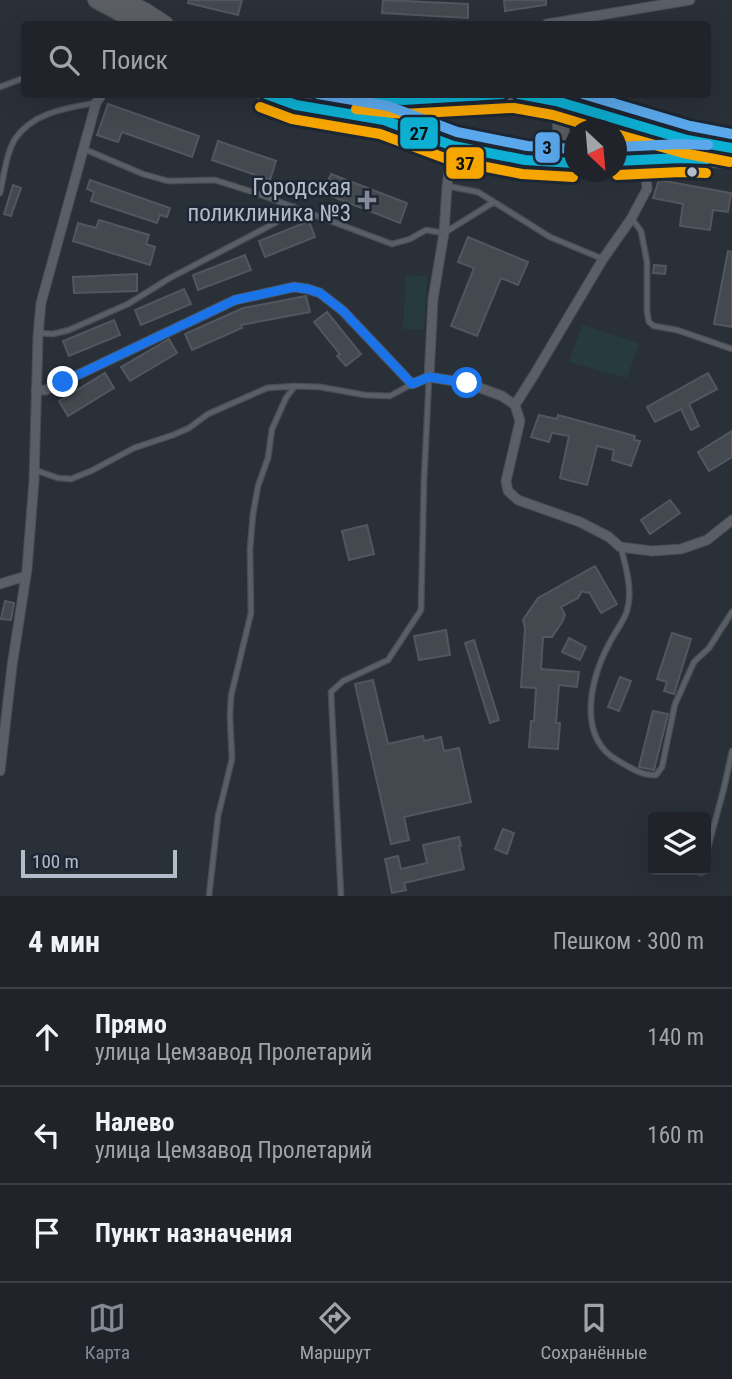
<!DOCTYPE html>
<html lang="ru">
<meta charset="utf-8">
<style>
:root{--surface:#20242a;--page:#282c32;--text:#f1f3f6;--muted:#a2a4a8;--line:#3d4147;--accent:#848b96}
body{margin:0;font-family:"Roboto Condensed",sans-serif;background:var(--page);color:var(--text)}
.controls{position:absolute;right:21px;bottom:21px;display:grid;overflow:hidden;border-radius:7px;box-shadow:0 7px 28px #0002}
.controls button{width:63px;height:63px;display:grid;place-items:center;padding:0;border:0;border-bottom:2px solid var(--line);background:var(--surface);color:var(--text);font:35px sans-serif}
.compass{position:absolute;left:564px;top:119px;width:63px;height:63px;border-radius:50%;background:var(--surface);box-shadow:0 7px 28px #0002;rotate:154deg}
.scale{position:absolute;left:21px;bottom:18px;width:156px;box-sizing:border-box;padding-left:7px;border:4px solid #b4bcc9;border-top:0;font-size:19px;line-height:24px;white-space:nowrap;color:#b4bcc9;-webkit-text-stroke:5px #1d2633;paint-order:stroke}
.stop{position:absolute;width:21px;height:21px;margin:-16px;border:5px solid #1a73e8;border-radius:50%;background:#fff}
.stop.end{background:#1a73e8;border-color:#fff;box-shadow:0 2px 7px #0008}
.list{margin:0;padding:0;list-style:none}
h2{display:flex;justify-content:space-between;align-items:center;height:91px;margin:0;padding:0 28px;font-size:30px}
h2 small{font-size:23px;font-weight:400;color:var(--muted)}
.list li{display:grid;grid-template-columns:46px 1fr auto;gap:21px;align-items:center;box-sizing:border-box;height:98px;padding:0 28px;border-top:2px solid var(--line)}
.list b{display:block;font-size:26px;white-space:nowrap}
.list p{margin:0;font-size:23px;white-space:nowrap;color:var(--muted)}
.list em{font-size:23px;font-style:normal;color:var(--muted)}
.icon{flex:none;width:38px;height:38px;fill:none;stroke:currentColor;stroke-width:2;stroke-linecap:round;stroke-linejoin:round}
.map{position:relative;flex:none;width:732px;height:896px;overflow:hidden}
.search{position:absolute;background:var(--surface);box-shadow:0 7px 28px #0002;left:21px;right:21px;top:21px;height:77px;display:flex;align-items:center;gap:18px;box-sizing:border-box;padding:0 24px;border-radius:7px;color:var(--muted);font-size:26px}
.sheet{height:385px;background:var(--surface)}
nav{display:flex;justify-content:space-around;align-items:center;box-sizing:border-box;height:98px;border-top:2px solid var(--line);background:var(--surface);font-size:19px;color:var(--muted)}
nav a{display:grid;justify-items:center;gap:4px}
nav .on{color:var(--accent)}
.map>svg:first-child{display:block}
.green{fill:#273a3e}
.building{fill:#444950;stroke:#52575f;stroke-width:2}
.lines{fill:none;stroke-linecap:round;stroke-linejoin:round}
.service-casing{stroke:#484c53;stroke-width:7}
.minor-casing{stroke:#484c53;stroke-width:11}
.trunk-casing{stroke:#474c53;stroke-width:18}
.service{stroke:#5a5e66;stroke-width:4.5}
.minor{stroke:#5a5e66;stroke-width:9}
.trunk{stroke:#5b5f64;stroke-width:16}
.bus-1-casing{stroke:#1d2633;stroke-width:16}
.bus-2-casing{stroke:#1d2633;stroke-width:16}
.bus-3-casing{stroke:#1d2633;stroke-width:16}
.bus-1{stroke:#0dafd3;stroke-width:10}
.bus-2{stroke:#f7a600;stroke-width:10}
.bus-3{stroke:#5aa8eb;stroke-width:10}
.route{stroke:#1a73e8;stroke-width:9}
.bus-dot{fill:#b4bcc9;stroke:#1d2633;stroke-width:2.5}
.poi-dot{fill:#848b96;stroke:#1d2633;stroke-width:2.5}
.labels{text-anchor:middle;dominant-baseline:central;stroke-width:5;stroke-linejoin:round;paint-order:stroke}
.poi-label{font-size:23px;fill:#b4bcc9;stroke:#1d2633;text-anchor:end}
.line-badge{stroke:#1d2633;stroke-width:2.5}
.pale-badge-label{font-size:19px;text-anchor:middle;font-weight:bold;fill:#111}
</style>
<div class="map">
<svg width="732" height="896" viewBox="0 0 732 896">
<rect width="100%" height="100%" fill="#2a3038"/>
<!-- green -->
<path class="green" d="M406,275L427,276L424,330L403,329Z
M582,325L639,343L627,378L569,362Z"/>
<!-- building -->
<path class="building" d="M189,0H242L238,15L188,3Z
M383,0L468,4V18L382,13Z
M504,0H546V5L505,11Z
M108,104L199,136L192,157L122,132L118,142L97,135Z
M218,141L276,161L270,180L212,160Z
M331,174L407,203L400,223L323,193Z
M90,180L170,208L167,217L160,215L157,223L91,201L94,192L87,189Z
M659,180L731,193L728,212L713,210L710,230L680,226L683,204L653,198Z
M13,185L21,188L11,216L4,214Z
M99,220L149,235L146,244L155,247L150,265L73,241L78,223L96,228Z
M309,221L315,237L265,257L259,241Z
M468,237L528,262L518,285L501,278L477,336L451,326L474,268L458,262Z
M728,251L732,252V327L714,324Z
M245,255L251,270L198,290L193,275Z
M654,265L666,266L665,274L653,273Z
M137,274V291L74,293L73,277Z
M184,289L191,304L141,325L135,310Z
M306,296L310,312L241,325L242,328L192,350L185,334L243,308Z
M327,312L361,354L346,366L337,356L340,354L314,322Z
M114,320L120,335L69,356L63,341Z
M169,339L177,353L130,381L121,367Z
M105,373L114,388L68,416L59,401Z
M708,373L717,389L689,404L699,426L691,430L681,409L655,422L647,407Z
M539,415L557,419L558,415L635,436L634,440L640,441L631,466L612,460L614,450L597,446L587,485L560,478L569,436L552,433L549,442L531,437Z
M732,431V457L709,471L698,452Z
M670,500L680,513L650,534L641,520Z
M367,525L374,554L349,560L342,531Z
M595,566L617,604L601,613L589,592L587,593L582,591L578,598L561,607L565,615L562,622L552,637H543L541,669L579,672L577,687L559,685L556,723H560L558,749L529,747L531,721H534L536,688L521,687L525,628L523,620L538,598Z
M5,601L14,603L11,620L1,619Z
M446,630L450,655L419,660L414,636Z
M672,633L691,639L674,694L664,691L667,682L657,679Z
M569,638L586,647L580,660L562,652Z
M474,640L499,720L490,723L465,643Z
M620,677L631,681L619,711L608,707Z
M373,680L388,744L423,736L424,741L441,737L444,751L459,748L471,802L404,817L409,840L391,844L355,684Z
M653,711L668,714L654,770L639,767Z
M503,829L514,833L507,854L495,849Z
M459,837L461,846H459L464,869L404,883L406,890L392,893L385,859L398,856L401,869L427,863L423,845Z"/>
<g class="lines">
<defs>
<path id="service" d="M0,87L24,78
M84,149L143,174L168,181L215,180L253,192L392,244L410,239L426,230L444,233L494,202
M447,186L478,192L550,237L603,259
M0,193C4,176 6,154 15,139C33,112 67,108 95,103
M632,219L641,231L647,262V312L649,322L654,326L677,330L732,349
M38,333L53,334L69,330L128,304L170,278L275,223L294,207
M35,470L58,478L71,479L91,471L134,448L173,435L189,428L208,414L267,388L295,386L320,387L365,395L390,396L412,384
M621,548C626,567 633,591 627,611C623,623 614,633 609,644C591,678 576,736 617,760C629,767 642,776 656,775L662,767L675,704L694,662L709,648L732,612
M706,855L724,788L732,751
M701,873L702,870
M209,896L218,816L232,759L230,716L231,696L251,613L250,549L253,514L258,486L268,458L272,429L286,398L295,386
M341,896L331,692L343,681L388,660L421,610L424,480L429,378"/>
<path id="minor" d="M547,24L690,0
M429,377L433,299L444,233L447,186L453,146
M36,390H46L63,382L235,300L294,287L308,289L320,293L343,311L412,384L429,377L467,383L502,396L515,405
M515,405L520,421L506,481L508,491L518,500L580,522L609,537L620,547L652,551L681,549L707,540L732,520
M515,405L534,375L603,259L631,219L647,189L645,161
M0,584L26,576
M0,771L12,666L27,569L34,481L38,336L41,303L96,103L102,94"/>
<path id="trunk" d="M96,0L141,24
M123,0L145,11L165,24
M265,94L296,105L384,120L453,146L525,160L574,163
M352,94L403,100L511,94
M516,94L556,101L687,140L732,148
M537,160C541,158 548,155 552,151C566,137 561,118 556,101
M616,161L681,158L732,160"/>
</defs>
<!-- service casing -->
<use href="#service" class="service-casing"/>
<!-- minor casing -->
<use href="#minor" class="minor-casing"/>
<!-- trunk casing -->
<use href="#trunk" class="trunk-casing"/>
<!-- service -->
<use href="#service" class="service"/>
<!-- minor -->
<use href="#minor" class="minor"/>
<!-- trunk -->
<use href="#trunk" class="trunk"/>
<defs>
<path id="bus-1" d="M266,94L296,105L384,120L453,146L525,160L574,163
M519,94L556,101L687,140L732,148
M358,95L403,100L502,94
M616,161L681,158L707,159"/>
<path id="bus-2" d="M260,107L292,119L380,134L450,160L522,174L573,177
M514,108L553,115L603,130
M356,109L403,114L512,108
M616,134L683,153L730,162
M617,175L681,172L706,173"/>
<path id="bus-3" d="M318,94L388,106L457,132L527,146L574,149
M583,94L690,126L732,134
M616,147L680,144L708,145"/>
</defs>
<!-- bus-1 casing -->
<use href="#bus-1" class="bus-1-casing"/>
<!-- bus-2 casing -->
<use href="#bus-2" class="bus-2-casing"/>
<!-- bus-3 casing -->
<use href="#bus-3" class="bus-3-casing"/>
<!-- bus-1 -->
<use href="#bus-1" class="bus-1"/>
<!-- bus-2 -->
<use href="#bus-2" class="bus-2"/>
<!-- bus-3 -->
<use href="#bus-3" class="bus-3"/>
</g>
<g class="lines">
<!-- route -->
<path class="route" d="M63,382L235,300L294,287L308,289L320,293L343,311L412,384L429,377L467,383"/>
</g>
<!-- markers -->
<circle class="bus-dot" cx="692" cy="172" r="6"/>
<path class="poi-dot" d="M363.5 189.5h7v7h7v7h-7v7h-7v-7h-7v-7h7z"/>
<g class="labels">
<!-- poi labels -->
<g class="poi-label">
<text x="351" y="187">Городская<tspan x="351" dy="26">поликлиника №3</tspan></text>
</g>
</g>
<g class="line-badge">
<rect x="399" y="116" width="40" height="34" rx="7" fill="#0dafd3"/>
<rect x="534" y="131" width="27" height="33" rx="7" fill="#5aa8eb"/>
<rect x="445" y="146" width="40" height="34" rx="7" fill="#f7a600"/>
</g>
<g class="pale-badge-label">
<text x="419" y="140">27</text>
<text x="547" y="154">3</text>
<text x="465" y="170">37</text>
</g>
</svg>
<div class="controls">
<button><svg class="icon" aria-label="layers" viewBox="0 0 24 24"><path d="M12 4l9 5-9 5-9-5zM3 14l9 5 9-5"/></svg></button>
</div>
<svg class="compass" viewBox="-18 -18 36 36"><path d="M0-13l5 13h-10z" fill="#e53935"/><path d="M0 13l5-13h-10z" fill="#a2a4a8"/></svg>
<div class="scale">100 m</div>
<div class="stop" style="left:467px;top:383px"></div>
<div class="stop end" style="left:63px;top:382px"></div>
<div class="search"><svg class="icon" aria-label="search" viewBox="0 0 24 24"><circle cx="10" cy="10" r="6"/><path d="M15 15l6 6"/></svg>Поиск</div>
</div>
<section class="sheet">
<h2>4 мин<small>Пешком · 300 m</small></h2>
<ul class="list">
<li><svg class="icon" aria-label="ahead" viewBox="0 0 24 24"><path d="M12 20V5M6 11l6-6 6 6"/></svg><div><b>Прямо</b><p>улица Цемзавод Пролетарий</p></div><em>140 m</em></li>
<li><svg class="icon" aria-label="left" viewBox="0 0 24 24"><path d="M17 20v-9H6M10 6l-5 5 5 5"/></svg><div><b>Налево</b><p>улица Цемзавод Пролетарий</p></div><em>160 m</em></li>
<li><svg class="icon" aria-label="arrive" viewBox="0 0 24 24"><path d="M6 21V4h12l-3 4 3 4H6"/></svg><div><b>Пункт назначения</b></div></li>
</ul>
</section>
<nav>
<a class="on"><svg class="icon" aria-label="map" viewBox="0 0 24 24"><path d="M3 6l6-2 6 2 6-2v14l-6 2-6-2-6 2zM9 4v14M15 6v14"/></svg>Карта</a>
<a><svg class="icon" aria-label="directions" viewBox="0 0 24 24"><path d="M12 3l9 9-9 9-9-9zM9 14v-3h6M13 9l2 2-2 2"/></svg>Маршрут</a>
<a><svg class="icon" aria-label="saved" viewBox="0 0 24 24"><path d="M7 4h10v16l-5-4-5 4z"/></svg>Сохранённые</a>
</nav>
